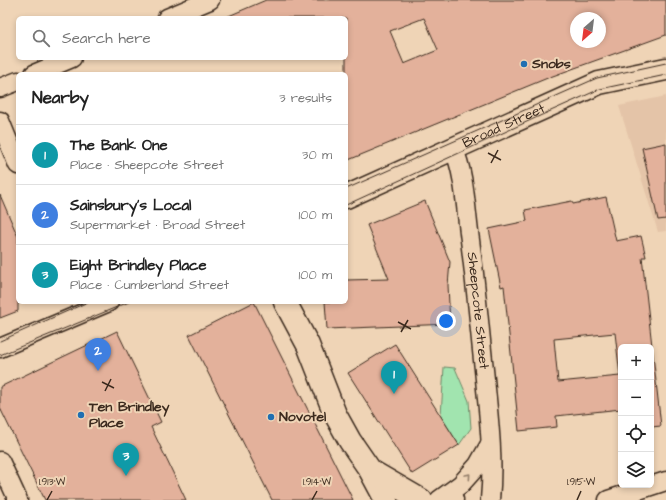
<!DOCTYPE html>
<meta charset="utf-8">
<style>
:root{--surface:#fff;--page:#f6f6f6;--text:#222;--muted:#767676;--line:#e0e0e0;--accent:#1f6fb2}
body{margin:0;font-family:"Architects Daughter",sans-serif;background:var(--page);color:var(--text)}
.controls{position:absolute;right:12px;bottom:12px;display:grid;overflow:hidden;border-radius:6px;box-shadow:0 2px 6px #0003}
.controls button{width:36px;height:36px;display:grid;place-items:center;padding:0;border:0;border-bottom:1px solid var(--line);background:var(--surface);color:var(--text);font:20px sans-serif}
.compass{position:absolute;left:570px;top:12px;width:36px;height:36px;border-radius:50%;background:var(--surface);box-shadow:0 2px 6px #0003;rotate:208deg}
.you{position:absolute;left:446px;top:321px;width:14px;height:14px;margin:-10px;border:3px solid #fff;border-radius:50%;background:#1a73e8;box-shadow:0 0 0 6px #1a73e833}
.badge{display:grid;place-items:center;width:26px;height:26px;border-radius:50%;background:var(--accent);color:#fff;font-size:13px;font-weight:700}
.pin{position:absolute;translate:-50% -33px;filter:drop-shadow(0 1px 2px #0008)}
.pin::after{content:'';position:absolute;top:21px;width:14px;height:12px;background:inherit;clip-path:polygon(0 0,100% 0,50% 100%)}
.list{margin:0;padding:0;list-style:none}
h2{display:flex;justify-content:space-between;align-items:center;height:52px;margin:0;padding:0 16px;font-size:17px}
h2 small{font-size:13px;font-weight:400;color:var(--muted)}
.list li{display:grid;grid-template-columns:26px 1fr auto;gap:12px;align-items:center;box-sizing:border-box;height:60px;padding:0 16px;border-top:1px solid var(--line)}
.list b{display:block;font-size:15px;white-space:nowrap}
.list p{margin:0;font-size:13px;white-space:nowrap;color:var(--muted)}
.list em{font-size:13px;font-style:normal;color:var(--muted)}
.icon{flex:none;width:22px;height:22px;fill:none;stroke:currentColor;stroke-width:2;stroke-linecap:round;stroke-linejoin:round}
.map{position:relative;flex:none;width:666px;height:500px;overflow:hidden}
.search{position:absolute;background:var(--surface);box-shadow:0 2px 6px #0003;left:16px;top:16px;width:332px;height:44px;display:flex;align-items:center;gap:10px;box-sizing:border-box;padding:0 14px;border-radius:6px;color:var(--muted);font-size:15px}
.panel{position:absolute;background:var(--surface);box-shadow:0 2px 6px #0003;left:16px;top:72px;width:332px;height:232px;border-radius:6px}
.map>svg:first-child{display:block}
.built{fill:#e4c4a8}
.green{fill:#a1e4af;stroke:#6e8766}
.building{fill:#e3b19b;stroke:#3b2a1e;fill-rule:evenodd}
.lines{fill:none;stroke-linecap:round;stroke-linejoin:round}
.street-casing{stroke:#3b2a1e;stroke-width:21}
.secondary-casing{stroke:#3b2a1e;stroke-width:25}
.street{stroke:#efd4b6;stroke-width:18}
.secondary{stroke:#efd4b6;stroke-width:22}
.tram{stroke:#3b2a1e;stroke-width:1}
.oneway{stroke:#957f6a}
.ticks{fill:none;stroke:#3b2a1e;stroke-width:1.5}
.poi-dot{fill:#1f6fb2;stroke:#efd4b6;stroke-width:1.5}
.labels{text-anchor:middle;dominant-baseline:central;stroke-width:4;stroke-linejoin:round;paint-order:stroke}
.poi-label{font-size:14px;font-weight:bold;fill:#3b2a1e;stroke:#efd4b6;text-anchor:start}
.street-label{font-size:14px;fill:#3b2a1e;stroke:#efd4b6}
.ticks-label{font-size:10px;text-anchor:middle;fill:#3b2a1e;stroke:#efd4b6;stroke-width:4;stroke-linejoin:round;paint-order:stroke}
</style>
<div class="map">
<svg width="666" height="500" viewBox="0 0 666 500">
<rect width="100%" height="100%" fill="#efd4b6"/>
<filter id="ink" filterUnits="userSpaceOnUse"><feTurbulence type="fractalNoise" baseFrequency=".025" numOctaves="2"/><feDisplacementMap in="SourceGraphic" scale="8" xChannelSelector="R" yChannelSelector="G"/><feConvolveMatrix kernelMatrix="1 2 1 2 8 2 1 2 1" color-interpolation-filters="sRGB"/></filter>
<g filter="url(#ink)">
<!-- built -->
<path class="built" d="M666,96V231L658,232L619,106Z"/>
<!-- green -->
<path class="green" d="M444,367L455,368L469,401L471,428L459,445L441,416Z"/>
<!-- building -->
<path class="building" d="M266,0H666V35L550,77L346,161V18H224ZM424,18L438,50L404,64L390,31ZM576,18H600V42H576Z
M666,143V219L658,220L642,148Z
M0,195L18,237V311L0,318Z
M606,197L616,241L641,236L646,257H642L661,426L651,427V347H621V409L556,416L557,427L519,431L504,286L501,287L489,229L527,221L525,210L572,201L573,204ZM615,333L620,376L558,382L554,339Z
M425,201L450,262L448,285L450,324L327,329L325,302H346V280L389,279L367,225Z
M254,302L353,500H272L189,335Z
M117,331L161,422L151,427L186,500H45L0,408V387Z
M395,344L459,445L412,474L348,373Z"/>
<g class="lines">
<defs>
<g id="street">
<path d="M167,18L210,0"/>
<path d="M34,74L72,58"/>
<path d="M0,88L18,81"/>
<path d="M0,121L18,165"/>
<path id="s1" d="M453,148C465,172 466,213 470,240C476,286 480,333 485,379C489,419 494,460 490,500"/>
<path d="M0,348L109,302"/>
<path d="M0,461L18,500"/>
<path d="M439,500L461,484L478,465L490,444"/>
<path d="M608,500L666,481"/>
</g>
<g id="secondary">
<path id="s2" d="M346,197L599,83L666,69"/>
<path d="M285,302L308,345L335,414L350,441L370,470L386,500"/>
<path d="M371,471L421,500"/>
<path d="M449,500H452"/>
</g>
</defs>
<!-- street casing -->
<use href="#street" class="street-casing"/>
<!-- secondary casing -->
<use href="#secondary" class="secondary-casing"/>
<!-- street -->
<use href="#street" class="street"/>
<!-- secondary -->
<use href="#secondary" class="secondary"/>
<!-- tram -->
<path class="tram" d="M346,189L597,78L666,63
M346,205L544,114L600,89L666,75
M0,341L88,302
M0,355L129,302"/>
</g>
<!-- one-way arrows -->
<defs><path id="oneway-chevron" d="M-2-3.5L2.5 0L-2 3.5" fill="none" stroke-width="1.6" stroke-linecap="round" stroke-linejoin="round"/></defs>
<use class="oneway" href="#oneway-chevron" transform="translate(468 476) rotate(-49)"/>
</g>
<!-- ticks -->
<path class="ticks" d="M488,153L501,160M491,163L498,150M398,322L411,329M401,332L408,320M102,382L114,388M105,391L111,379M47,500L52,491M312,500L317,491M577,500L581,491"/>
<!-- markers -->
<g class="poi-dot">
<circle cx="524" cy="64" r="4"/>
<circle cx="81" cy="415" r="4"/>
<circle cx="271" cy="417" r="4"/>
</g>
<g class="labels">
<!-- poi labels -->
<g class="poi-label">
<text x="532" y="64">Snobs</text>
<text x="89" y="407">Ten Brindley<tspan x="89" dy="16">Place</tspan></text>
<text x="279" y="417">Novotel</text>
</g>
<!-- street labels -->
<g class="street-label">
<text stroke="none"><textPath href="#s2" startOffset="173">Broad Street</textPath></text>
<text stroke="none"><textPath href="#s1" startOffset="165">Sheepcote Street</textPath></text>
</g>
</g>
<g class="ticks-label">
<text x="52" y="485">1.913°W</text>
<text x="317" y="485">1.914°W</text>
<text x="581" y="485">1.915°W</text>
</g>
</svg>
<div class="controls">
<button>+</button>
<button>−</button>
<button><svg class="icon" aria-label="locate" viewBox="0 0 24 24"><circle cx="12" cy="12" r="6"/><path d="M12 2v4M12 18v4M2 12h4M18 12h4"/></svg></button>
<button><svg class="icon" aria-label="layers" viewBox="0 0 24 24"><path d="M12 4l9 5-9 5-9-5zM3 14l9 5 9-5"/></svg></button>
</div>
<svg class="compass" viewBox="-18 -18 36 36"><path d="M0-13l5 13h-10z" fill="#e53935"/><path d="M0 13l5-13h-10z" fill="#767676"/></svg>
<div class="you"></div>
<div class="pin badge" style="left:394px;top:394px;background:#0f9aa8">1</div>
<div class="pin badge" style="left:98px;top:371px;background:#3f7fe0">2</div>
<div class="pin badge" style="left:126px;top:476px;background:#0f9aa8">3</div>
<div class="search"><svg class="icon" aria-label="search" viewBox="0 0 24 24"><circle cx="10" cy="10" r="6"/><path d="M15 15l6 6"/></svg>Search here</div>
<section class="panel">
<h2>Nearby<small>3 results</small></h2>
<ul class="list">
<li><span class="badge" style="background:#0f9aa8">1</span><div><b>The Bank One</b><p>Place · Sheepcote Street</p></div><em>30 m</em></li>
<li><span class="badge" style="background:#3f7fe0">2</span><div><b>Sainsbury's Local</b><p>Supermarket · Broad Street</p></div><em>100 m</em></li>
<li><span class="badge" style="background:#0f9aa8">3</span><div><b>Eight Brindley Place</b><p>Place · Cumberland Street</p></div><em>100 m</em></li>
</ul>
</section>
</div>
